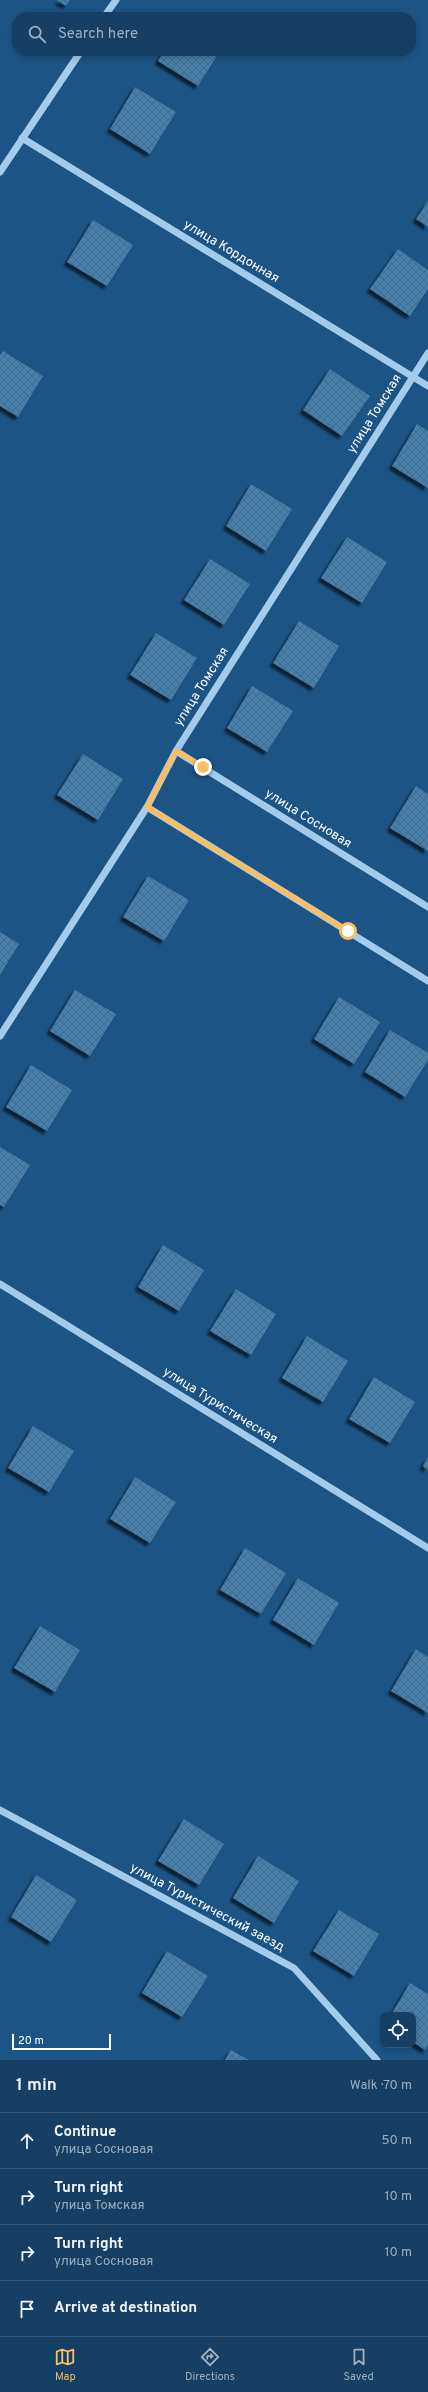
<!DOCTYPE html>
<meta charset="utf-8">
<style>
:root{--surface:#153f64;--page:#224a6d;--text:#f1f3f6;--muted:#9dafbf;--line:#345878;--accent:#fbbf61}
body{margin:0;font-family:Overpass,sans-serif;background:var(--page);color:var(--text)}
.controls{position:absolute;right:12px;bottom:12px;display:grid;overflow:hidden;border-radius:8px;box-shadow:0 2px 6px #0003}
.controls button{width:36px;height:36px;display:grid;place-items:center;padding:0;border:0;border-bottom:1px solid var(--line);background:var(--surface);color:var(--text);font:20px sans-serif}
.scale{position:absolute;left:12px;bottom:10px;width:99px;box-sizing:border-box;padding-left:4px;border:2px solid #fff;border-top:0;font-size:11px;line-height:14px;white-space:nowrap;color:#fff;-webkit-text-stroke:3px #1c5485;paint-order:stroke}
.stop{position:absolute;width:12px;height:12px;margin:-9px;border:3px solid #fbbf61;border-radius:50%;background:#fff}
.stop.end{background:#fbbf61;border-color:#fff;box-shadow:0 1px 4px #0008}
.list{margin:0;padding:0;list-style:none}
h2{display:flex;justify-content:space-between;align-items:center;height:52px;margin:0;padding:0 16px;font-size:17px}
h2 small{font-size:13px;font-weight:400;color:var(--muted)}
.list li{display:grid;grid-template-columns:26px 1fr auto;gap:12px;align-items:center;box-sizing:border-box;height:56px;padding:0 16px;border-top:1px solid var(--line)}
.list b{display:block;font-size:15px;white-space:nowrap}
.list p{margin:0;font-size:13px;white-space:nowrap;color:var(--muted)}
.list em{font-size:13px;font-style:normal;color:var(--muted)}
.icon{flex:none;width:22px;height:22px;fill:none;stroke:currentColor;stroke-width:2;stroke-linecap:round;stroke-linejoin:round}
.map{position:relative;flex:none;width:428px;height:2060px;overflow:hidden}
.search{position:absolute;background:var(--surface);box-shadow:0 2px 6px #0003;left:12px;right:12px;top:12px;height:44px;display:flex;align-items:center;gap:10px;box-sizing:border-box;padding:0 14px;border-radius:16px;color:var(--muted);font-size:15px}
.sheet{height:276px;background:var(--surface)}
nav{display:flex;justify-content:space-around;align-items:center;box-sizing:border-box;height:56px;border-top:1px solid var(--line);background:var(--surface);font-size:11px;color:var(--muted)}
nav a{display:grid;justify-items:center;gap:2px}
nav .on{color:var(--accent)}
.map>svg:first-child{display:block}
.building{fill:url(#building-cross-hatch);filter:url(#shadow)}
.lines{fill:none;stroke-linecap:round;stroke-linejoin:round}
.minor{stroke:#a3cbeb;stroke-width:7}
.route{stroke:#fbbf61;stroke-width:5}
.labels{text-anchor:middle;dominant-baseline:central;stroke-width:4;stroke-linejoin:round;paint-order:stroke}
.street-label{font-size:13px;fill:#fff;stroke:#1c5485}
</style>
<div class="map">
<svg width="428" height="2060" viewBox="0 0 428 2060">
<defs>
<pattern id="building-cross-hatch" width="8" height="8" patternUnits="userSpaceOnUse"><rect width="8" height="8" fill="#447fae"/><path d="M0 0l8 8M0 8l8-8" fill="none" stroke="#486882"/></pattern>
<filter id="shadow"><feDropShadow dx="-3.5" dy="3.5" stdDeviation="1" flood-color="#0009"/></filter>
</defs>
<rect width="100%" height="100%" fill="#1c5485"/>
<!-- building -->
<path class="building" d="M57,0H70L66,6Z
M164,51H220L198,86L158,61Z
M135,87L176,112L150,154L110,129Z
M428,201V227L416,219Z
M93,220L133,245L107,286L67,262Z
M398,249L428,270V289L410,316L370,289Z
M3,351L43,376L18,417L0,406V355Z
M330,369L370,396L342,436L303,410Z
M417,424L428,431V488L392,466Z
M251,484L292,509L266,551L226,526Z
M347,537L387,562L362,603L321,578Z
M210,559L250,584L224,625L184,600Z
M299,621L339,646L314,688L273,663Z
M156,633L197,658L171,700L130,675Z
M252,686L293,711L267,752L227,728Z
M83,754L123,779L98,820L57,795Z
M416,786L428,794V851L390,828Z
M148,876L189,900L164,941L123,917Z
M0,932L19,944L0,975Z
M75,990L116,1014L90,1056L50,1031Z
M339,997L380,1022L354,1064L314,1039Z
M390,1030L428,1053V1060L405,1097L365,1072Z
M31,1065L72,1090L47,1131L6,1107Z
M0,1147L30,1165L4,1207L0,1205Z
M163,1245L204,1270L179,1311L138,1287Z
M236,1289L276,1314L251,1355L210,1331Z
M307,1336L348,1361L323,1402L282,1378Z
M374,1377L415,1402L390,1443L349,1419Z
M33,1426L74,1451L49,1492L8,1468Z
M428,1457V1470L423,1466Z
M135,1477L176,1502L150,1543L110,1519Z
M245,1548L286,1573L261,1614L220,1590Z
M298,1578L339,1603L314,1645L273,1620Z
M40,1626L80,1650L55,1692L14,1668Z
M416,1649L428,1657V1713L391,1691Z
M184,1819L224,1844L199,1885L158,1861Z
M258,1856L299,1881L274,1923L233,1898Z
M36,1875L77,1900L51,1942L11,1917Z
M339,1910L379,1934L354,1976L313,1951Z
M167,1951L208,1976L182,2017L142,1993Z
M410,1983L428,1994V2045L425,2050L413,2042V2015H391Z
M231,2050L249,2060H225Z"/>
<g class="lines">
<!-- minor -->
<path class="minor" d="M104,17L116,0
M22,138L428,386
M0,172L81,51
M176,751L428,907
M147,807L428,981
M0,1036L147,807L176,751L428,353
M0,1284L428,1548
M0,1810L294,1968L377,2060"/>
</g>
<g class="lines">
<!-- route -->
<path class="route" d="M203,767L176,751L147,807L348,931"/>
</g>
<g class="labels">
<!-- street labels -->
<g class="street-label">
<text transform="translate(231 252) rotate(31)">улица Кордонная</text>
<text transform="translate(375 414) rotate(-58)">улица Томская</text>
<text transform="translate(202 687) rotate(-58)">улица Томская</text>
<text transform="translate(308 819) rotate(32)">улица Сосновая</text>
<text transform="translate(220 1406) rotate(32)">улица Туристическая</text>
<text transform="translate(207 1908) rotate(28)">улица Туристический заезд</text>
</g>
</g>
</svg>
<div class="controls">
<button><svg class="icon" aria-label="locate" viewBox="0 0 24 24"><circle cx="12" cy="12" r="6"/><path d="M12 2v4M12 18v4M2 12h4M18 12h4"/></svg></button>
</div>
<div class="scale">20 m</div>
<div class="stop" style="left:348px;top:931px"></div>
<div class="stop end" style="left:203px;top:767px"></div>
<div class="search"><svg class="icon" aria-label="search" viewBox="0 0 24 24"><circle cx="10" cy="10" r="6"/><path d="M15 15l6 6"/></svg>Search here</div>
</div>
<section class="sheet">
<h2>1 min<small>Walk · 70 m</small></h2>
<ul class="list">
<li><svg class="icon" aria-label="ahead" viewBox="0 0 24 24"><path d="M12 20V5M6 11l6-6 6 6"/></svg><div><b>Continue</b><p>улица Сосновая</p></div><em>50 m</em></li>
<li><svg class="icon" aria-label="right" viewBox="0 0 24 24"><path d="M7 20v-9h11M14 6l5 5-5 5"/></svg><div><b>Turn right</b><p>улица Томская</p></div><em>10 m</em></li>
<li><svg class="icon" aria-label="right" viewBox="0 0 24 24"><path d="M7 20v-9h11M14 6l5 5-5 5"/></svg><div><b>Turn right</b><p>улица Сосновая</p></div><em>10 m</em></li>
<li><svg class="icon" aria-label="arrive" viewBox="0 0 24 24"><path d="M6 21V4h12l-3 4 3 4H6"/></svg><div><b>Arrive at destination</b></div></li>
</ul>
</section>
<nav>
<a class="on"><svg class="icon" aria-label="map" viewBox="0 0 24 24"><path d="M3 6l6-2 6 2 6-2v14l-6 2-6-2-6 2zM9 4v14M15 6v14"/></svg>Map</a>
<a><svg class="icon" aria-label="directions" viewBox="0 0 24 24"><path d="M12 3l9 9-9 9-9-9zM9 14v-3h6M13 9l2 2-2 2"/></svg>Directions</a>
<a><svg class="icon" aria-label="saved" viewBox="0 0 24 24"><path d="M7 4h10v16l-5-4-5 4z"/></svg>Saved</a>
</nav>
